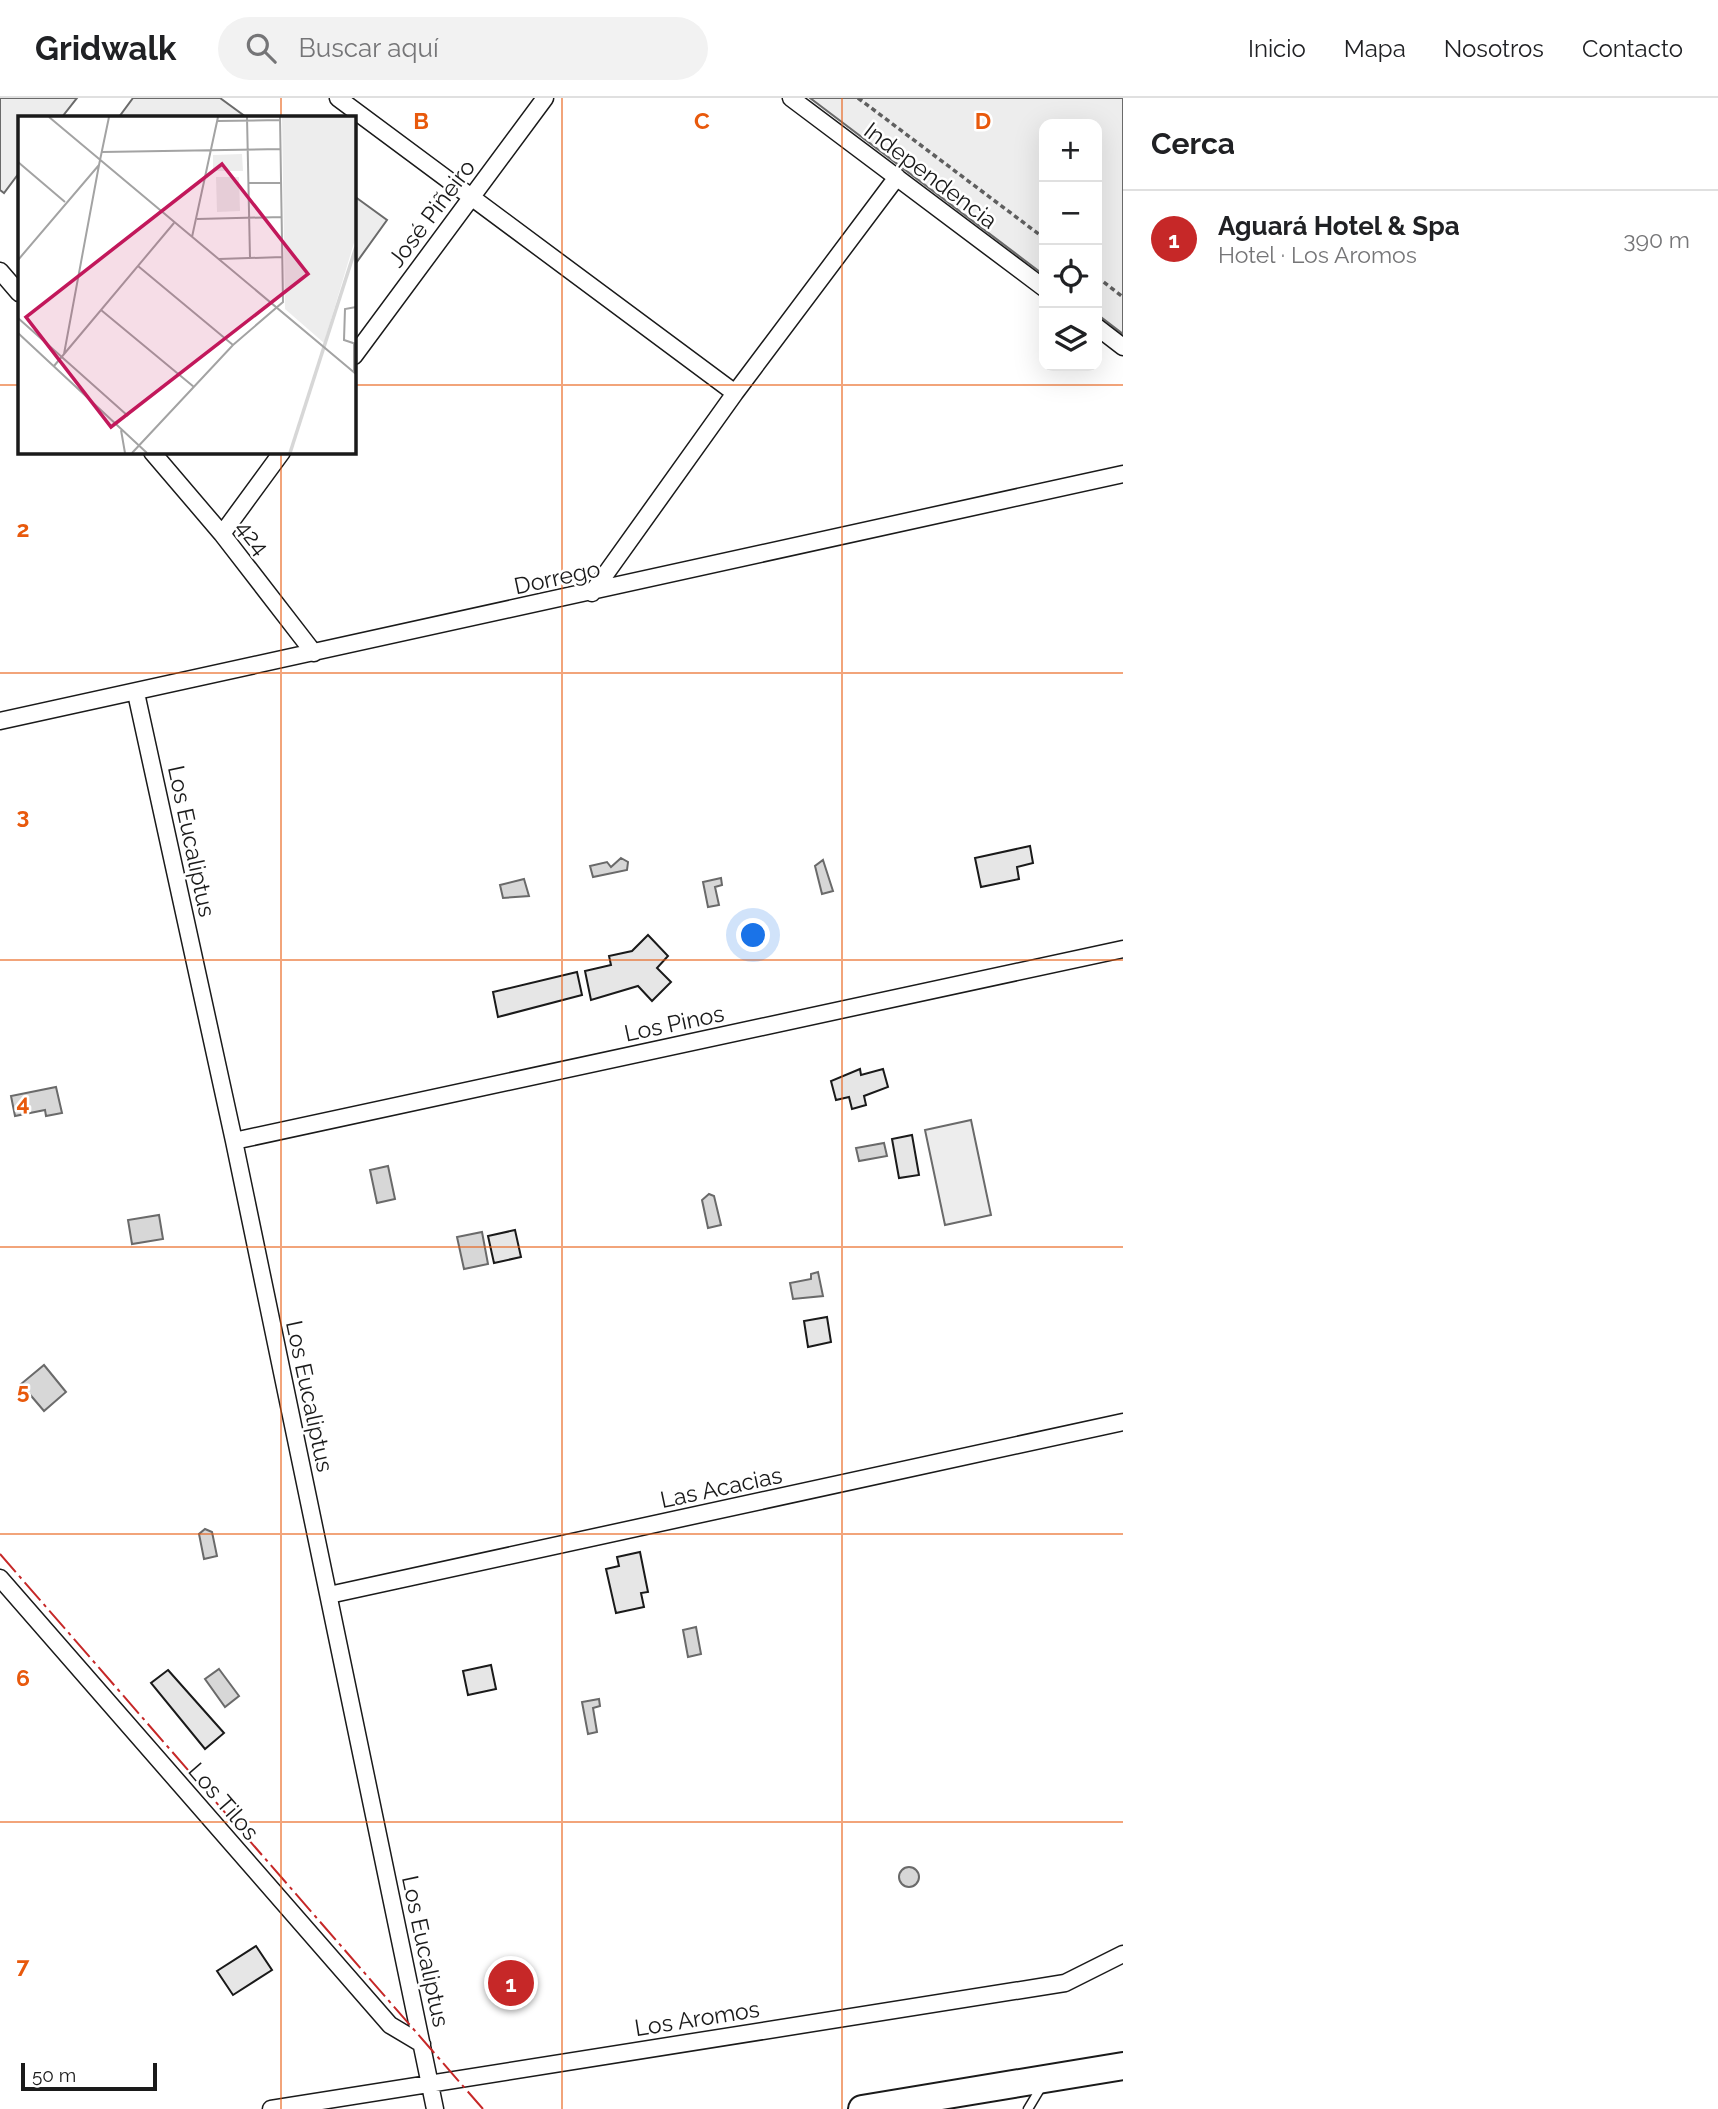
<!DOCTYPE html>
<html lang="es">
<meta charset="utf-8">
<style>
:root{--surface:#fff;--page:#f2f2f2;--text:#202124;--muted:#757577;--line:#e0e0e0;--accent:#c62828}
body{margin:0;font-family:Raleway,sans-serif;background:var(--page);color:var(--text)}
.controls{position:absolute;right:21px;top:21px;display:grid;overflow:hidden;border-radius:14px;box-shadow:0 7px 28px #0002}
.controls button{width:63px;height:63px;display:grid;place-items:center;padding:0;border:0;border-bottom:2px solid var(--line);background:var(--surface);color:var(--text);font:35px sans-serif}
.scale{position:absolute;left:21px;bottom:18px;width:136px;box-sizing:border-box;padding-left:7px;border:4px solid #1a1a1a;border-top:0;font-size:19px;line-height:24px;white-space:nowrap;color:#1a1a1a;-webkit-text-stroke:5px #fff;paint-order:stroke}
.you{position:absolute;left:754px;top:838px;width:24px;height:24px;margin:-18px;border:5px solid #fff;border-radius:50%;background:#1a73e8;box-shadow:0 0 0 10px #1a73e833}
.badge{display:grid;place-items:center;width:46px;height:46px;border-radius:50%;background:var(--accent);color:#fff;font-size:23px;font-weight:700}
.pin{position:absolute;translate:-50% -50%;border:4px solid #fff;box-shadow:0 2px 7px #0006}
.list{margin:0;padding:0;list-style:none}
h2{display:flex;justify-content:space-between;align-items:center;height:91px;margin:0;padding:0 28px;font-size:30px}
h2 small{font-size:23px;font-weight:400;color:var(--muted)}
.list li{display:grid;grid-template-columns:46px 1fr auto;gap:21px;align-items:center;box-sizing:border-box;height:98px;padding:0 28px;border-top:2px solid var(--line)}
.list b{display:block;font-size:26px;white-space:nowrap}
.list p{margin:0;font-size:23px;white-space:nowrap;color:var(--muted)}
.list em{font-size:23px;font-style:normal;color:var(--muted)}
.icon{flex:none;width:38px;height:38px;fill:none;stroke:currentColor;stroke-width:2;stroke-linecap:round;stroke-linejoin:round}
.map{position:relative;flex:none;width:1123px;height:2011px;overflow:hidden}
header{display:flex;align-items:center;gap:42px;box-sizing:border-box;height:98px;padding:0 35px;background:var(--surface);border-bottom:2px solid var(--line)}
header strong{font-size:33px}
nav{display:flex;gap:38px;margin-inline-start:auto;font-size:24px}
.search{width:490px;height:63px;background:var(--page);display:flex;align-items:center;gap:18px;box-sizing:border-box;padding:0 24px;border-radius:38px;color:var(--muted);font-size:26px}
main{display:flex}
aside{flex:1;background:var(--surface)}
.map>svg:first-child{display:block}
.built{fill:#ededed;stroke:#6a6a6a;stroke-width:2}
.water{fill:#d7d7d7;stroke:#6a6a6a;stroke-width:2}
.building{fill:#e6e6e6;stroke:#1a1a1a;stroke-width:2}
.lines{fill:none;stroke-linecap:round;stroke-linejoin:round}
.service-casing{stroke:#1a1a1a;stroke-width:11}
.minor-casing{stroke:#1a1a1a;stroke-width:19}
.primary-casing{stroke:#1a1a1a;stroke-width:30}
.path{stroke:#5f5f5f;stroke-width:3.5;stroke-dasharray:5 3.5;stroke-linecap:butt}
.service{stroke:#fff;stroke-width:8}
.minor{stroke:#fff;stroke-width:16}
.primary{stroke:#fff;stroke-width:26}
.power{stroke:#c62828;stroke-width:2;stroke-dasharray:24 5 3.5 5;stroke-linecap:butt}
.grid{fill:none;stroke:#e8590c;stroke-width:2;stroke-opacity:0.55}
.labels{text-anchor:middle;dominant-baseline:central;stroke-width:5;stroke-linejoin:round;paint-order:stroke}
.street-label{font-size:23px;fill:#1a1a1a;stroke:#fff}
.inset-river{fill:none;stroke:#d7d7d7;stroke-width:3.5}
.inset-road{fill:none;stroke:#a3a3a3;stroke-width:2}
.view{fill:#c2185b;fill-opacity:0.15;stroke:#c2185b;stroke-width:3.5}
.inset-edge{fill:none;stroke:#1a1a1a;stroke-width:3.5}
.grid-label{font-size:23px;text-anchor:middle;font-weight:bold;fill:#e8590c;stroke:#fff;stroke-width:5;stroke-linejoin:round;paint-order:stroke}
</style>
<header>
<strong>Gridwalk</strong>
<div class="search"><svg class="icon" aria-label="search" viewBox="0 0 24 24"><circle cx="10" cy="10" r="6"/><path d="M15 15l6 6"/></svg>Buscar aquí</div>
<nav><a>Inicio</a><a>Mapa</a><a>Nosotros</a><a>Contacto</a></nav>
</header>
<main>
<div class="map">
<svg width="1123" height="2011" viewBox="0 0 1123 2011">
<rect width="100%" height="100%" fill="#fff"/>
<!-- built -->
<path class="built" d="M0,0H77L62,19H19V75L4,95L0,92Z
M133,0H220L246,19H119Z
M810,0H1123V236L1097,216V26H1044V177Z
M354,98L387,122L354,168Z
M971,1022L991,1117L945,1127L925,1032Z"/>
<!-- water -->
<path class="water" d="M621,760L628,764L627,772L593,779L590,768L607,764L611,769Z
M823,762L833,793L822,796L815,768Z
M721,780L722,787L715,789L719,807L708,809L703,784Z
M524,781L529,798L503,800L500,787Z
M56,989L62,1015L46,1018L45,1012L15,1018L11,998Z
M884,1045L887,1058L859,1063L856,1050Z
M388,1068L395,1101L377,1105L370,1072Z
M709,1096L714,1098L721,1127L708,1130L702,1102Z
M159,1117L163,1141L132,1146L128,1122Z
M482,1134L488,1166L464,1171L457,1139Z
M818,1174L823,1198L793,1201L790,1185L811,1181V1176Z
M44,1267L66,1294L44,1313L21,1286Z
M205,1431L212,1434L217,1458L204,1461L199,1436Z
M696,1529L701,1556L688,1559L683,1532Z
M219,1571L239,1598L225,1609L205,1581Z
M599,1601L600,1608L593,1610L597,1634L588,1636L582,1604Z
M899 1779a10 10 0 1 1 20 0a10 10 0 1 1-20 0Z"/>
<!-- building -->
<path class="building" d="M1030,748L1033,765L1017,769L1019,781L981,789L975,760Z
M648,837L668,858L657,870L671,884L652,903L638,888L591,902L585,873L611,867L609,858L632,853Z
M577,874L582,897L498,919L493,894Z
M860,971L861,977L883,971L888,989L864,998L866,1007L852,1011L849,999L836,1002L831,983Z
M912,1037L919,1077L899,1080L892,1041Z
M515,1132L521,1159L494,1165L488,1138Z
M827,1219L831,1244L808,1249L804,1223Z
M640,1454L648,1494L641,1495L644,1509L616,1515L606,1471L619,1468L617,1459Z
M491,1567L496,1591L468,1597L463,1573Z
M168,1572L224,1635L205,1651L151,1585Z
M256,1848L272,1872L233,1897L217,1873Z"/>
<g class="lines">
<defs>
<path id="service" d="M1028,2011L1043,1986"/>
<path id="minor" d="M338,0L735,295
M791,0L1044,190
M0,173L19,195
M1097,229L1123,249
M354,258L545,0
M152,354L222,436L314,555
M222,436L282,354
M592,495L735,295L897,79
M136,595L234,1043L435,2011
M0,623L1123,376
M234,1043L1123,851
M0,1480L390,1927L422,1946
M329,1497L1123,1324
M271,2011L1065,1885L1123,1856"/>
<path id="primary" d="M862,2011L1123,1968"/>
</defs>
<!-- service casing -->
<use href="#service" class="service-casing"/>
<!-- minor casing -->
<use href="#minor" class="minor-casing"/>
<!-- primary casing -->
<use href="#primary" class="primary-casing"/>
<!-- path -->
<path class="path" d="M858,0L1044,140
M1097,179L1123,199"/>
<!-- service -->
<use href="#service" class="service"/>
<!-- minor -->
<use href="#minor" class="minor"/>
<!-- primary -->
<use href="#primary" class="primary"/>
<!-- power -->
<path class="power" d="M0,1456L483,2011"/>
</g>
<!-- grid -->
<path class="grid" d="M281,0V19M562,0V2011M842,0V2011M0,287H19M354,287H1123M281,354V2011M0,575H1123M0,862H1123M0,1149H1123M0,1436H1123M0,1724H1123"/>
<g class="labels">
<!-- street labels -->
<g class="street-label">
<text transform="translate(931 77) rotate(37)">Independencia</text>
<text transform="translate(431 115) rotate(-53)">José Piñeiro</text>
<text transform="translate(253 439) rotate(52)">424</text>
<text transform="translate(557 479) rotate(-12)">Dorrego</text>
<text transform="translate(192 743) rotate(78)">Los Eucaliptus</text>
<text transform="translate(674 925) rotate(-12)">Los Pinos</text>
<text transform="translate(310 1298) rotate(78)">Los Eucaliptus</text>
<text transform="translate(721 1389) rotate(-12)">Las Acacias</text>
<text transform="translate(224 1703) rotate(49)">Los Tilos</text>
<text transform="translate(426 1853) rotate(78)">Los Eucaliptus</text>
<text transform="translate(697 1920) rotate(-9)">Los Aromos</text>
</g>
</g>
<!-- overview -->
<g transform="translate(18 18)">
<rect width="338" height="338" fill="#fff"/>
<path d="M264,1H338V120L306,227L267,193ZM224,38L225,55H195V39ZM198,61H221L222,95L199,96Z" fill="#ededed"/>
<path class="inset-river" d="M272,337L338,131"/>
<path class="inset-road" d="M31,1L338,258M229,1L232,142M199,5L262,4M84,36L263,33M0,46L47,86M231,67H264M179,103L264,101M174,121L200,1M201,143L265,141M0,144L81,49L91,1M120,150L215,229M338,191L327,193L326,224L338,228M83,194L176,271M0,202L110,300M0,217L129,337M46,238L81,49M36,250L156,107M336,256V228M103,314L107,337M114,337L215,229L265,186L262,1"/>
<path class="view" d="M204,48L290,158L93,311L8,201Z"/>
<rect width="338" height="338" class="inset-edge"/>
</g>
<g class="grid-label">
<text x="421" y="31">B</text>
<text x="702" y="31">C</text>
<text x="983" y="31">D</text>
<text x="23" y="439">2</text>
<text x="23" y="726">3</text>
<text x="23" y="1013">4</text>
<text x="23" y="1301">5</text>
<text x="23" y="1588">6</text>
<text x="23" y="1875">7</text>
</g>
</svg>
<div class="controls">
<button>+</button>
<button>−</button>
<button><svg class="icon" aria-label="locate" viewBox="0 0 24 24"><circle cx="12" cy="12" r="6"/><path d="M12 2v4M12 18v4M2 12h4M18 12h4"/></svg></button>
<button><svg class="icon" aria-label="layers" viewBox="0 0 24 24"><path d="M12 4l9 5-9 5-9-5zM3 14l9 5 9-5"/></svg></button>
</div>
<div class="scale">50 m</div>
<div class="you"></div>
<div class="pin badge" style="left:511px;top:1885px">1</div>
</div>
<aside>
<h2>Cerca<small></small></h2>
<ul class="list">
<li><span class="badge">1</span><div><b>Aguará Hotel &amp; Spa</b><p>Hotel · Los Aromos</p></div><em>390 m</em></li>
</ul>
</aside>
</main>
